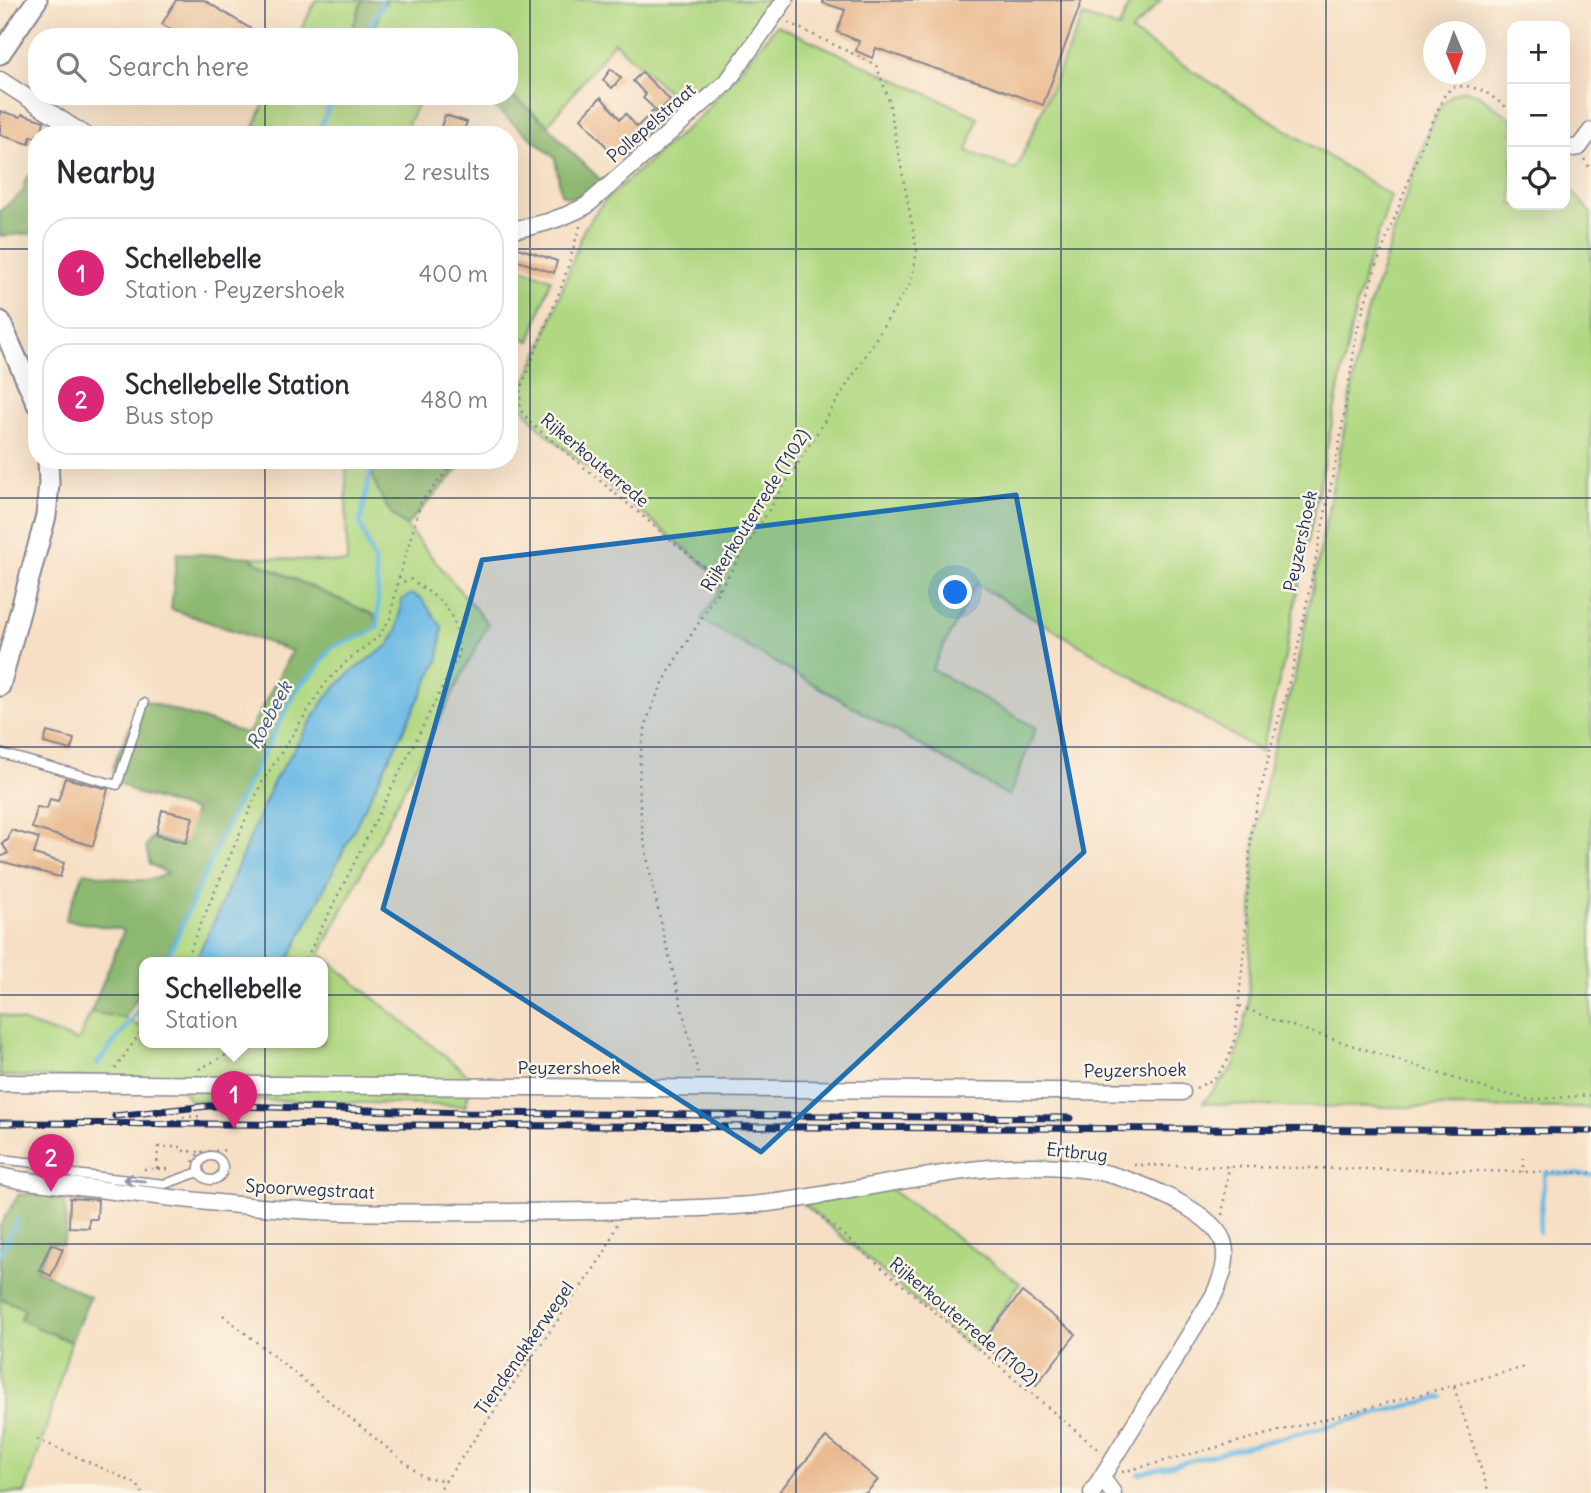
<!DOCTYPE html>
<meta charset="utf-8">
<style>
:root{--surface:#fff;--page:#f7f7f7;--text:#2b2b33;--muted:#7c7c81;--line:#e1e1e2;--accent:#db2777}
body{margin:0;font-family:Delius,sans-serif;background:var(--page);color:var(--text)}
.controls{position:absolute;right:21px;top:21px;display:grid;overflow:hidden;border-radius:14px;box-shadow:0 7px 28px #0002}
.controls button{width:63px;height:63px;display:grid;place-items:center;padding:0;border:0;border-bottom:2px solid var(--line);background:var(--surface);color:var(--text);font:35px sans-serif}
.compass{position:absolute;left:1423px;top:21px;width:63px;height:63px;border-radius:50%;background:var(--surface);box-shadow:0 7px 28px #0002;rotate:178deg}
.you{position:absolute;left:956px;top:593px;width:24px;height:24px;margin:-18px;border:5px solid #fff;border-radius:50%;background:#1a73e8;box-shadow:0 0 0 10px #1a73e833}
.badge{display:grid;place-items:center;width:46px;height:46px;border-radius:50%;background:var(--accent);color:#fff;font-size:23px;font-weight:700}
.pin{position:absolute;translate:-50% -58px;filter:drop-shadow(0 2px 4px #0008)}
.pin::after{content:'';position:absolute;top:37px;width:24px;height:21px;background:inherit;clip-path:polygon(0 0,100% 0,50% 100%)}
.popup{position:absolute;left:139px;top:957px;width:189px;height:91px;box-sizing:border-box;display:grid;place-content:center;border-radius:14px;background:var(--surface);filter:drop-shadow(0 2px 5px #0005);font-size:23px;white-space:nowrap;color:var(--muted)}
.popup b{font-size:26px;color:var(--text)}
.popup::after{content:'';position:absolute;left:50%;top:100%;margin-left:-14px;border:14px solid transparent;border-top-color:var(--surface)}
.list{margin:0;padding:0;list-style:none}
h2{display:flex;justify-content:space-between;align-items:center;height:91px;margin:0;padding:0 28px;font-size:30px}
h2 small{font-size:23px;font-weight:400;color:var(--muted)}
.list li{display:grid;grid-template-columns:46px 1fr auto;gap:21px;align-items:center;box-sizing:border-box;height:112px;margin:0 14px 14px;padding:0 14px;border:2px solid var(--line);border-radius:28px}
.list b{display:block;font-size:26px;white-space:nowrap}
.list p{margin:0;font-size:23px;white-space:nowrap;color:var(--muted)}
.list em{font-size:23px;font-style:normal;color:var(--muted)}
.icon{flex:none;width:38px;height:38px;fill:none;stroke:currentColor;stroke-width:2;stroke-linecap:round;stroke-linejoin:round}
.map{position:relative;flex:none;width:1591px;height:1493px;overflow:hidden}
.search{position:absolute;background:var(--surface);box-shadow:0 7px 28px #0002;left:28px;top:28px;width:490px;height:77px;display:flex;align-items:center;gap:18px;box-sizing:border-box;padding:0 24px;border-radius:28px;color:var(--muted);font-size:26px}
.panel{position:absolute;background:var(--surface);box-shadow:0 7px 28px #0002;left:28px;top:126px;width:490px;height:343px;border-radius:28px}
.map>svg:first-child{display:block}
.green{fill:#b0d882;stroke:#668470;stroke-width:2}
.forest{fill:#8cb870;stroke:#547467;stroke-width:2}
.water{fill:#6abae5;stroke:#4274a2;stroke-width:2}
.lines{fill:none;stroke-linecap:round;stroke-linejoin:round}
.stream{stroke:#6abae5;stroke-width:4.5}
.building{fill:#eab98f}
.service-casing{stroke:#888791;stroke-width:11}
.minor-casing{stroke:#888791;stroke-width:19}
.tertiary-casing{stroke:#888791;stroke-width:23}
.path{stroke:#888791;stroke-width:2.5;stroke-dasharray:2 5;stroke-linecap:butt}
.service{stroke:#fff;stroke-width:8}
.minor{stroke:#fff;stroke-width:16}
.tertiary{stroke:#fff;stroke-width:19}
.rail-casing{stroke:#1b2f5e;stroke-width:7}
.rail{stroke:#fcf5e5;stroke-width:4.5;stroke-dasharray:13;stroke-linecap:butt}
.oneway{stroke:#8d97ae}
.marked{fill:#1f6fb2;fill-opacity:0.2;stroke:#1f6fb2;stroke-width:5;stroke-linejoin:round}
.grid{fill:none;stroke:#1b2f5e;stroke-width:2;stroke-opacity:0.55}
.labels{text-anchor:middle;dominant-baseline:central;stroke-width:5;stroke-linejoin:round;paint-order:stroke}
.street-label{font-size:18px;fill:#1b2f5e;stroke:#fcf5e5}
.water-label{font-size:19px;font-style:italic;fill:#335986;stroke:#fcf5e5}
</style>
<div class="map">
<svg width="1591" height="1493" viewBox="0 0 1591 1493">
<rect width="100%" height="100%" fill="#fcf5e5"/>
<filter id="ink" filterUnits="userSpaceOnUse"><feTurbulence type="fractalNoise" baseFrequency=".0143" numOctaves="2"/><feDisplacementMap in="SourceGraphic" scale="14" xChannelSelector="R" yChannelSelector="G"/><feConvolveMatrix kernelMatrix="1 2 1 2 8 2 1 2 1" color-interpolation-filters="sRGB"/></filter>
<filter id="wash" filterUnits="userSpaceOnUse"><feTurbulence type="fractalNoise" baseFrequency=".00686" numOctaves="4" result="noise"/><feDisplacementMap in="SourceGraphic" scale="28" xChannelSelector="R" yChannelSelector="G"/><feGaussianBlur stdDeviation="1.57" result="paint"/><feColorMatrix in="noise" values="0 0 0 0 0 0 0 0 0 0 0 0 0 0 0 0 0 1.4 0 .05"/><feComposite in="paint" operator="in"/></filter>
<g filter="url(#wash)">
<rect width="100%" height="100%" fill="#f6dfc4"/>
<!-- green -->
<path class="green" d="M316,0H362L350,37H297Z
M387,0H778L730,67L685,107L614,42L548,125L509,93V37H375L379,11Z
M1131,0H1161L1131,32L1391,196L1365,273L1351,328L1284,661L1261,752L976,584L932,669L1036,728L1009,796L701,620L718,594L721,583L713,572L541,429L522,407L524,383L541,348L584,229L605,200L703,114L777,25L978,117L967,151L1016,170L1083,16L1119,28Z
M1464,90L1479,95L1512,119V205H1565V182L1591,213V1108L1251,1106L1203,1103L1234,1066L1248,1008L1255,837L1273,750L1295,676L1352,390L1361,332L1425,140L1441,105L1453,94Z
M267,96H421L403,135H251Z
M509,263L551,279L530,341L509,331Z
M346,460H370C373,484 385,513 406,526L488,624L320,954L473,1079L465,1106L260,1100L190,1101L176,1079L0,1076V1014L78,1041L91,1012L125,1018L138,1026L145,1015V1043H323V963H287L439,659L402,600L397,631L389,645L350,673L329,694L274,781L214,922L194,963H163L229,820L299,686L314,672L332,647L367,634L252,560V557L347,563Z
M890,1189L1020,1283L974,1351L804,1204Z
M0,1298L25,1309L21,1320L71,1342L44,1435L25,1493H0Z"/>
<!-- forest -->
<path class="forest" d="M362,0H387L379,11L375,37H350Z
M509,93L548,125L569,150L602,181C590,191 577,204 561,194L555,158L481,96H509Z
M28,176L35,177L37,182V233L0,236V211L24,191V182Z
M370,460H467L406,526C385,513 373,484 370,460Z
M177,553L252,557V560L374,615L378,626L367,634L332,647L314,672L299,686L229,820L163,963H145V991L142,990L125,1018L91,1012L124,930L65,920L84,872C108,876 146,888 167,873L150,864L146,846L152,837L181,845L195,811L136,793L115,780L113,766L142,700L248,734L292,651L171,609Z
M19,1194L65,1195L66,1233L62,1245L50,1242L37,1270L90,1297L71,1342L20,1320L25,1309L0,1298V1225Z"/>
<!-- water -->
<path class="water" d="M411,594L421,598L442,627L439,659L287,963H194L214,922L274,781L329,694L350,673L389,645L397,631L402,600Z"/>
<g class="lines">
<!-- stream -->
<path class="stream" d="M366,37L370,25L382,6L380,0
M317,135L334,96
M165,963L229,820L299,686L314,672L332,647L367,634L378,626V592L375,564L360,523L372,464L371,460
M97,1064L145,1002
M1539,1232L1545,1173L1591,1175
M0,1254L18,1219
M1138,1474L1442,1397"/>
</g>
<g id="blocks">
<!-- building -->
<path class="building" d="M176,0H204L264,37H183L162,24Z
M823,0H1082L1043,105L986,84L933,68L876,48L872,58L856,51L859,41L837,32L845,10L823,3Z
M611,69L621,78L612,88L603,80Z
M642,72L670,100L658,112L643,98L646,95L633,81Z
M601,97L620,119L626,114L637,127L653,111L663,121L626,156L618,148L612,153L581,118Z
M0,111L21,117L22,114L44,121L41,135H37V138L31,136L29,144L0,135Z
M445,115L467,122L462,135H438Z
M509,245L557,261L554,273L509,258Z
M47,732L74,739L71,750L44,743Z
M65,778L108,789L93,846L32,828L37,807L47,809L50,799L58,801Z
M162,810L193,817L186,843L156,835Z
M11,830L39,838L34,854L64,863L60,877L0,861V857L8,853L2,843L8,840Z
M70,1198L98,1200L97,1219H89V1228L69,1227Z
M51,1244L63,1249L51,1276L39,1270Z
M1022,1292L1076,1334L1036,1385L981,1343Z
M826,1437L878,1480L866,1493H778Z"/>
</g>
</g>
<g filter="url(#ink)">
<use href="#blocks" fill-opacity="0" stroke="#888791" stroke-width="2"/>
<g class="lines">
<defs>
<path id="service" d="M0,753L117,785L144,703
M199 1168a12 12 0 1 1 24 0a12 12 0 1 1-24 0Z
M0,1159L54,1165L74,1174L165,1184L199,1172"/>
<path id="minor" d="M0,80L85,135
M1566,149L1579,147L1591,131
M509,230C537,227 561,219 586,206L727,82L785,0
M0,1083L1182,1092
M0,1176L19,1180C117,1191 216,1205 315,1211C379,1214 444,1212 509,1212C584,1211 660,1211 735,1206C853,1199 983,1149 1100,1172C1131,1178 1218,1212 1224,1245C1228,1263 1221,1279 1214,1295L1092,1493
M1102,1478L1113,1493"/>
<path id="tertiary" d="M0,54L37,0
M0,321L37,404
M0,686L46,516L49,483L48,460"/>
</defs>
<!-- service casing -->
<use href="#service" class="service-casing"/>
<!-- minor casing -->
<use href="#minor" class="minor-casing"/>
<!-- tertiary casing -->
<use href="#tertiary" class="tertiary-casing"/>
<!-- path -->
<path class="path" d="M1584,159L1591,170
M580,226L563,283L520,390L521,411L532,424L712,574L717,581L719,590
M509,412L521,407
M397,585L421,502L456,460
M184,963L261,784L325,684L348,660L378,637L390,619L397,585L410,579C446,604 456,608 459,654L304,963
M1240,1006L1271,1019L1493,1091L1531,1100L1591,1095
M115,1069L145,1026
M199,1069L249,1043
M698,1073C687,1029 676,984 665,939C650,874 630,800 644,733C649,708 661,687 673,664L911,282L917,251L888,97L876,65L787,22
M1196,1088L1214,1079L1227,1062L1235,1040L1245,939L1251,832L1271,747L1295,660L1340,441L1357,331L1374,272L1423,143L1445,94L1453,87L1467,86L1484,91L1512,111
M183,1117L203,1116
M158,1147H183L184,1151L199,1152
M1523,1157V1172
M193,1162L199,1152L228,1150
M1134,1165L1591,1173
M144,1169H169
M157,1169L158,1145
M817,1213L1101,1452
M1222,1215L1229,1166
M223,1315L423,1477L447,1481
M1454,1387L1489,1493
M37,1439L137,1484L142,1493
M1122,1472L1525,1367
M437,1493L604,1254L617,1224"/>
<!-- service -->
<use href="#service" class="service"/>
<!-- minor -->
<use href="#minor" class="minor"/>
<!-- tertiary -->
<use href="#tertiary" class="tertiary"/>
<defs>
<path id="rail" d="M115,1116L208,1106H241L465,1113L1070,1118
M0,1123L1591,1131"/>
</defs>
<!-- rail casing -->
<use href="#rail" class="rail-casing"/>
<!-- rail -->
<use href="#rail" class="rail"/>
</g>
<!-- one-way arrows -->
<defs><path id="oneway-shaft" d="M-6 0H5M1.5-3L5.5 0L1.5 3" fill="none" stroke-width="1.6" stroke-linecap="round" stroke-linejoin="round" transform="scale(1.75)"/></defs>
<use class="oneway" href="#oneway-shaft" transform="translate(134 1180) rotate(-174)"/>
</g>
<!-- marked area -->
<path class="marked" d="M1016,495L1084,852L761,1152L383,909L482,560Z"/>
<!-- grid -->
<path class="grid" d="M265,0V37M530,0V1493M796,0V1493M1061,0V1493M1326,0V1493M265,96V135M0,249H37M509,249H1591M265,460V1493M0,498H1591M0,747H1591M0,995H1591M0,1244H1591"/>
<g class="labels">
<!-- street labels -->
<g class="street-label">
<text transform="translate(651 123) rotate(-41)">Pollepelstraat</text>
<text transform="translate(595 460) rotate(40)">Rijkerkouterrede</text>
<text transform="translate(755 510) rotate(-58)">Rijkerkouterrede (T102)</text>
<text transform="translate(1300 541) rotate(-78)">Peyzershoek</text>
<text x="569" y="1067">Peyzershoek</text>
<text transform="translate(1135 1070) rotate(-1)">Peyzershoek</text>
<text transform="translate(1077 1152) rotate(6)">Ertbrug</text>
<text transform="translate(310 1189) rotate(3)">Spoorwegstraat</text>
<text transform="translate(964 1321) rotate(40)">Rijkerkouterrede (T102)</text>
<text transform="translate(524 1348) rotate(-55)">Tiendenakkerwegel</text>
</g>
<!-- water labels -->
<g class="water-label">
<text transform="translate(269 715) rotate(-62)">Roebeek</text>
</g>
</g>
</svg>
<div class="controls">
<button>+</button>
<button>−</button>
<button><svg class="icon" aria-label="locate" viewBox="0 0 24 24"><circle cx="12" cy="12" r="6"/><path d="M12 2v4M12 18v4M2 12h4M18 12h4"/></svg></button>
</div>
<svg class="compass" viewBox="-18 -18 36 36"><path d="M0-13l5 13h-10z" fill="#e53935"/><path d="M0 13l5-13h-10z" fill="#7c7c81"/></svg>
<div class="you"></div>
<div class="pin badge" style="left:234px;top:1129px">1</div>
<div class="popup"><b>Schellebelle</b>Station</div>
<div class="pin badge" style="left:51px;top:1192px">2</div>
<div class="search"><svg class="icon" aria-label="search" viewBox="0 0 24 24"><circle cx="10" cy="10" r="6"/><path d="M15 15l6 6"/></svg>Search here</div>
<section class="panel">
<h2>Nearby<small>2 results</small></h2>
<ul class="list">
<li><span class="badge">1</span><div><b>Schellebelle</b><p>Station · Peyzershoek</p></div><em>400 m</em></li>
<li><span class="badge">2</span><div><b>Schellebelle Station</b><p>Bus stop</p></div><em>480 m</em></li>
</ul>
</section>
</div>
